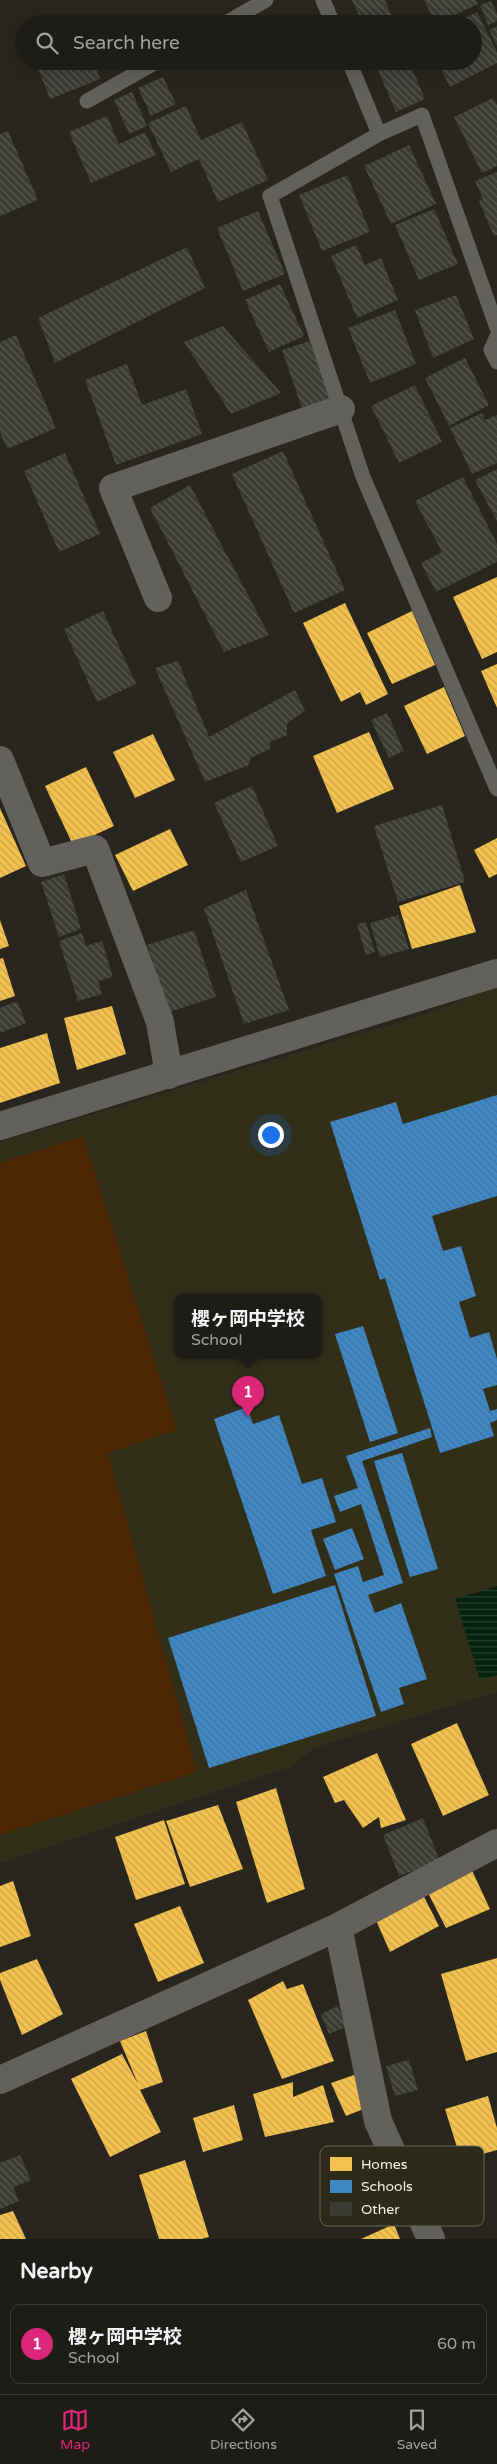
<!DOCTYPE html>
<meta charset="utf-8">
<style>
:root{--surface:#1e1c16;--page:#26251f;--text:#f1f3f6;--muted:#a1a1a1;--line:#3c3a35;--accent:#db2777}
body{margin:0;font-family:"Varela Round","Noto Sans JP",sans-serif;background:var(--page);color:var(--text)}
.you{position:absolute;left:270px;top:1134px;width:18px;height:18px;margin:-12px;border:4px solid #fff;border-radius:50%;background:#1a73e8;box-shadow:0 0 0 8px #1a73e833}
.badge{display:grid;place-items:center;width:32px;height:32px;border-radius:50%;background:var(--accent);color:#fff;font-size:16px;font-weight:700}
.pin{position:absolute;translate:-50% -41px;filter:drop-shadow(0 1px 2px #0008)}
.pin::after{content:'';position:absolute;top:26px;width:18px;height:15px;background:inherit;clip-path:polygon(0 0,100% 0,50% 100%)}
.popup{position:absolute;left:174px;top:1294px;width:148px;height:65px;box-sizing:border-box;display:grid;place-content:center;border-radius:10px;background:var(--surface);filter:drop-shadow(0 1px 4px #0005);font-size:16px;white-space:nowrap;color:var(--muted)}
.popup b{font-size:19px;color:var(--text)}
.popup::after{content:'';position:absolute;left:50%;top:100%;margin-left:-10px;border:10px solid transparent;border-top-color:var(--surface)}
.list{margin:0;padding:0;list-style:none}
h2{display:flex;justify-content:space-between;align-items:center;height:65px;margin:0;padding:0 20px;font-size:21px}
h2 small{font-size:16px;font-weight:400;color:var(--muted)}
.list li{display:grid;grid-template-columns:32px 1fr auto;gap:15px;align-items:center;box-sizing:border-box;height:80px;margin:0 10px 10px;padding:0 10px;border:1px solid var(--line);border-radius:10px}
.list b{display:block;font-size:19px;white-space:nowrap}
.list p{margin:0;font-size:16px;white-space:nowrap;color:var(--muted)}
.list em{font-size:16px;font-style:normal;color:var(--muted)}
.icon{flex:none;width:28px;height:28px;fill:none;stroke:currentColor;stroke-width:2;stroke-linecap:round;stroke-linejoin:round}
.map{position:relative;flex:none;width:497px;height:2239px;overflow:hidden}
.search{position:absolute;background:var(--surface);box-shadow:0 5px 20px #0002;left:15px;right:15px;top:15px;height:55px;display:flex;align-items:center;gap:12px;box-sizing:border-box;padding:0 18px;border-radius:28px;color:var(--muted);font-size:19px}
.sheet{height:155px;background:var(--surface)}
nav{display:flex;justify-content:space-around;align-items:center;box-sizing:border-box;height:70px;border-top:1px solid var(--line);background:var(--surface);font-size:14px;color:var(--muted)}
nav a{display:grid;justify-items:center;gap:2px}
nav .on{color:var(--accent)}
.map>svg:first-child{display:block}
.built{fill:#322f19;fill-rule:evenodd}
.grass{fill:#4c2807}
.water{fill:url(#water-rules)}
.homes{fill:url(#homes-back-hatch)}
.schools{fill:url(#schools-back-hatch)}
.building{fill:url(#building-back-hatch)}
.lines{fill:none;stroke-linecap:round;stroke-linejoin:round}
.service{stroke:#63615d;stroke-width:15}
.minor{stroke:#63615d;stroke-width:28}
.key{fill:#2c2a19;stroke:#676657;stroke-width:1}
.key-label{font-size:14px;fill:#f2f2e7}
</style>
<div class="map">
<svg width="497" height="2239" viewBox="0 0 497 2239">
<defs>
<pattern id="water-rules" width="6" height="5" patternUnits="userSpaceOnUse" patternTransform="scale(1.25)"><rect width="6" height="5" fill="#04220c"/><path d="M0 2.5h6" fill="none" stroke="#29432f"/></pattern>
<pattern id="homes-back-hatch" width="6" height="6" patternUnits="userSpaceOnUse" patternTransform="scale(1.25)"><rect width="6" height="6" fill="#f2c14e"/><path d="M-1 5l2 2M0 0l6 6M5-1l2 2" fill="none" stroke="#c8a34c"/></pattern>
<pattern id="schools-back-hatch" width="6" height="6" patternUnits="userSpaceOnUse" patternTransform="scale(1.25)"><rect width="6" height="6" fill="#3f88c5"/><path d="M-1 5l2 2M0 0l6 6M5-1l2 2" fill="none" stroke="#427298"/></pattern>
<pattern id="building-back-hatch" width="6" height="6" patternUnits="userSpaceOnUse" patternTransform="scale(1.25)"><rect width="6" height="6" fill="#3b3c34"/><path d="M-1 5l2 2M0 0l6 6M5-1l2 2" fill="none" stroke="#585951"/></pattern>
</defs>
<rect width="100%" height="100%" fill="#28261d"/>
<!-- built -->
<path class="built" d="M497,987V1692L314,1748L291,1767L0,1863V1142L439,1010L475,994ZM178,1298H318V1356H178Z"/>
<!-- grass -->
<path class="grass" d="M83,1136L177,1430L108,1453L197,1772L0,1835V1163Z"/>
<!-- water -->
<path class="water" d="M497,1586V1675L480,1680L455,1599Z"/>
<!-- homes -->
<path class="homes" d="M497,577V652L482,659L453,597Z
M345,603L388,694L366,705L360,692L341,702L303,623Z
M412,611L435,665L392,684L367,633Z
M497,664V708L481,671Z
M444,687L465,736L427,754L404,706Z
M369,732L394,789L337,813L313,756Z
M153,734L175,780L135,798L113,752Z
M86,767L114,826L73,845L45,786Z
M0,808L26,866L0,878Z
M170,829L188,865L133,891L115,855Z
M497,838V874L489,878L474,850Z
M460,885L476,932L412,949L399,906Z
M0,920L9,946L0,949Z
M3,958L15,996L0,1001V959Z
M112,1006L126,1054L77,1070L64,1018Z
M47,1033L60,1083L0,1103V1048Z
M457,1723L489,1795L443,1816L411,1744Z
M377,1753L406,1820L381,1828L379,1817L363,1828L344,1800L335,1803L323,1777Z
M276,1788L305,1889L267,1903L236,1802Z
M218,1805L243,1869L190,1887L166,1821Z
M164,1820L185,1884L136,1900L115,1837Z
M469,1864L490,1909L446,1928L425,1887Z
M13,1881L31,1936L0,1947V1886Z
M421,1891L439,1926L390,1952L374,1916Z
M180,1906L204,1963L158,1982L134,1924Z
M497,1958V2052L466,2061L441,1974Z
M37,1959L63,2014L22,2035L0,1980V1973Z
M283,1981L287,1989L303,1984L334,2061L282,2079L248,2000Z
M146,2031L163,2082L140,2090L161,2132L110,2157L71,2079L122,2054L138,2084L120,2041Z
M354,2075L371,2106L346,2116L331,2083Z
M293,2082V2097L323,2085L334,2122L265,2137L253,2094Z
M488,2096L497,2128V2150L461,2160L445,2109Z
M234,2105L243,2140L203,2152L193,2118Z
M185,2160L209,2237L201,2239H159L139,2175Z
M13,2211L26,2239H0V2215Z
M394,2224L400,2239H361Z"/>
<!-- schools -->
<path class="schools" d="M497,1095V1196L432,1216L443,1251L461,1246L476,1296L459,1302L470,1338L489,1332L497,1359V1385L483,1389L490,1411L497,1409V1420L490,1423L494,1436L440,1453L385,1278L380,1280L330,1122L396,1102L403,1124Z
M363,1326L398,1433L370,1442L335,1334Z
M247,1407L253,1424L279,1415L302,1484L322,1478L336,1522L311,1530L326,1576L273,1594L214,1419Z
M430,1428L432,1437L362,1461L403,1583L368,1595L375,1613L401,1603L427,1679L399,1688L404,1704L381,1712L334,1574L358,1566L363,1582L384,1575L361,1504L340,1512L334,1496L358,1488L346,1456Z
M402,1453L438,1569L410,1577L374,1461Z
M352,1528L364,1559L335,1570L323,1539Z
M335,1585L376,1716L209,1768L168,1638Z"/>
<!-- building -->
<path class="building" d="M352,0H385L395,24H363Z
M424,0H476L478,4L436,24Z
M491,1L497,14V21L488,25L480,5Z
M477,12L497,52V63L450,87L437,61H473V24H453Z
M497,26V46L489,30Z
M35,61H94L100,79L50,99Z
M374,61H409L425,99L396,112Z
M163,77L176,104L151,116L138,88Z
M132,92L147,126L129,134L114,100Z
M493,98L497,105V166L482,173L454,117Z
M186,106L201,140L242,122L268,180L218,202L199,159L171,172L148,123Z
M107,116L119,144L145,132L156,155L91,183L69,132Z
M8,131L38,200L0,216V134Z
M409,145L436,204L391,224L364,166Z
M497,172V235L494,236L479,201L483,199L475,181Z
M347,175L370,232L322,251L299,195Z
M434,209L458,264L419,280L395,225Z
M258,211L285,274L243,291L217,228Z
M356,245L365,265L381,258L398,300L357,318L331,256Z
M187,247L205,288L55,363L38,318Z
M280,284L304,336L269,352L245,300Z
M456,295L474,339L433,358L415,310Z
M395,310L416,364L370,383L348,328Z
M223,326L281,393L231,414L184,342Z
M16,335L56,428L7,449L0,432V342Z
M310,341L330,398L302,408L282,350Z
M465,358L489,405L449,426L425,378Z
M127,364L142,405L186,389L202,434L116,465L85,380Z
M415,385L442,442L399,463L371,406Z
M482,413L485,420L497,415V463L472,474L450,428Z
M283,451L345,590L294,613L232,474Z
M65,453L100,534L59,552L24,471Z
M497,469V521L475,480Z
M463,477L497,544V562L436,592L421,563L442,552L415,501Z
M190,485L269,635L224,652L150,508Z
M103,611L136,684L97,702L64,629Z
M178,661L209,737L295,690L305,711L287,723V735L270,742V749L251,758L249,765L205,782L155,668Z
M387,713L404,751L389,758L371,720Z
M252,786L278,846L241,862L214,803Z
M442,805L465,882L398,902L374,826Z
M64,874L81,929L59,937L41,882Z
M246,890L289,1010L244,1024L204,908Z
M398,915L409,949L380,957L370,923Z
M366,922L375,952L366,955L357,924Z
M194,930L216,997L169,1012L147,945Z
M82,933L86,946L102,941L113,977L98,981L102,994L78,1001L59,941Z
M17,1001L26,1023L0,1033V1008Z
M423,1818L440,1861L399,1876L383,1835Z
M338,2006L346,2027L329,2034L321,2014Z
M409,2060L418,2090L395,2096L386,2066Z
M20,2155L31,2180L13,2187L19,2201L0,2209V2163Z"/>
<g class="lines">
<!-- service -->
<path class="service" d="M323,0L333,24
M224,24L266,0
M349,61L379,134
M87,101L158,61
M497,328L422,115L379,134L270,196L363,477L497,789
M497,336L491,350L497,362"/>
<!-- minor -->
<path class="minor" d="M158,598L113,488L341,409
M0,760L42,863L95,849L160,1022L169,1075
M0,1126L497,973
M338,1927L378,2121L431,2239
M0,2080L338,1927L497,1843"/>
</g>
<!-- legend -->
<rect x="320" y="2146" width="164" height="80" rx="8" class="key"/>
<rect x="330" y="2157" width="22" height="14" fill="#f2c14e"/>
<rect x="330" y="2180" width="22" height="13" fill="#3f88c5"/>
<rect x="330" y="2202" width="22" height="14" fill="#3b3c34"/>
<g class="key-label">
<text x="361" y="2169">Homes</text>
<text x="361" y="2191">Schools</text>
<text x="361" y="2214">Other</text>
</g>
</svg>
<div class="you"></div>
<div class="pin badge" style="left:248px;top:1417px">1</div>
<div class="popup"><b>櫻ヶ岡中学校</b>School</div>
<div class="search"><svg class="icon" aria-label="search" viewBox="0 0 24 24"><circle cx="10" cy="10" r="6"/><path d="M15 15l6 6"/></svg>Search here</div>
</div>
<section class="sheet">
<h2>Nearby<small></small></h2>
<ul class="list">
<li><span class="badge">1</span><div><b>櫻ヶ岡中学校</b><p>School</p></div><em>60 m</em></li>
</ul>
</section>
<nav>
<a class="on"><svg class="icon" aria-label="map" viewBox="0 0 24 24"><path d="M3 6l6-2 6 2 6-2v14l-6 2-6-2-6 2zM9 4v14M15 6v14"/></svg>Map</a>
<a><svg class="icon" aria-label="directions" viewBox="0 0 24 24"><path d="M12 3l9 9-9 9-9-9zM9 14v-3h6M13 9l2 2-2 2"/></svg>Directions</a>
<a><svg class="icon" aria-label="saved" viewBox="0 0 24 24"><path d="M7 4h10v16l-5-4-5 4z"/></svg>Saved</a>
</nav>
